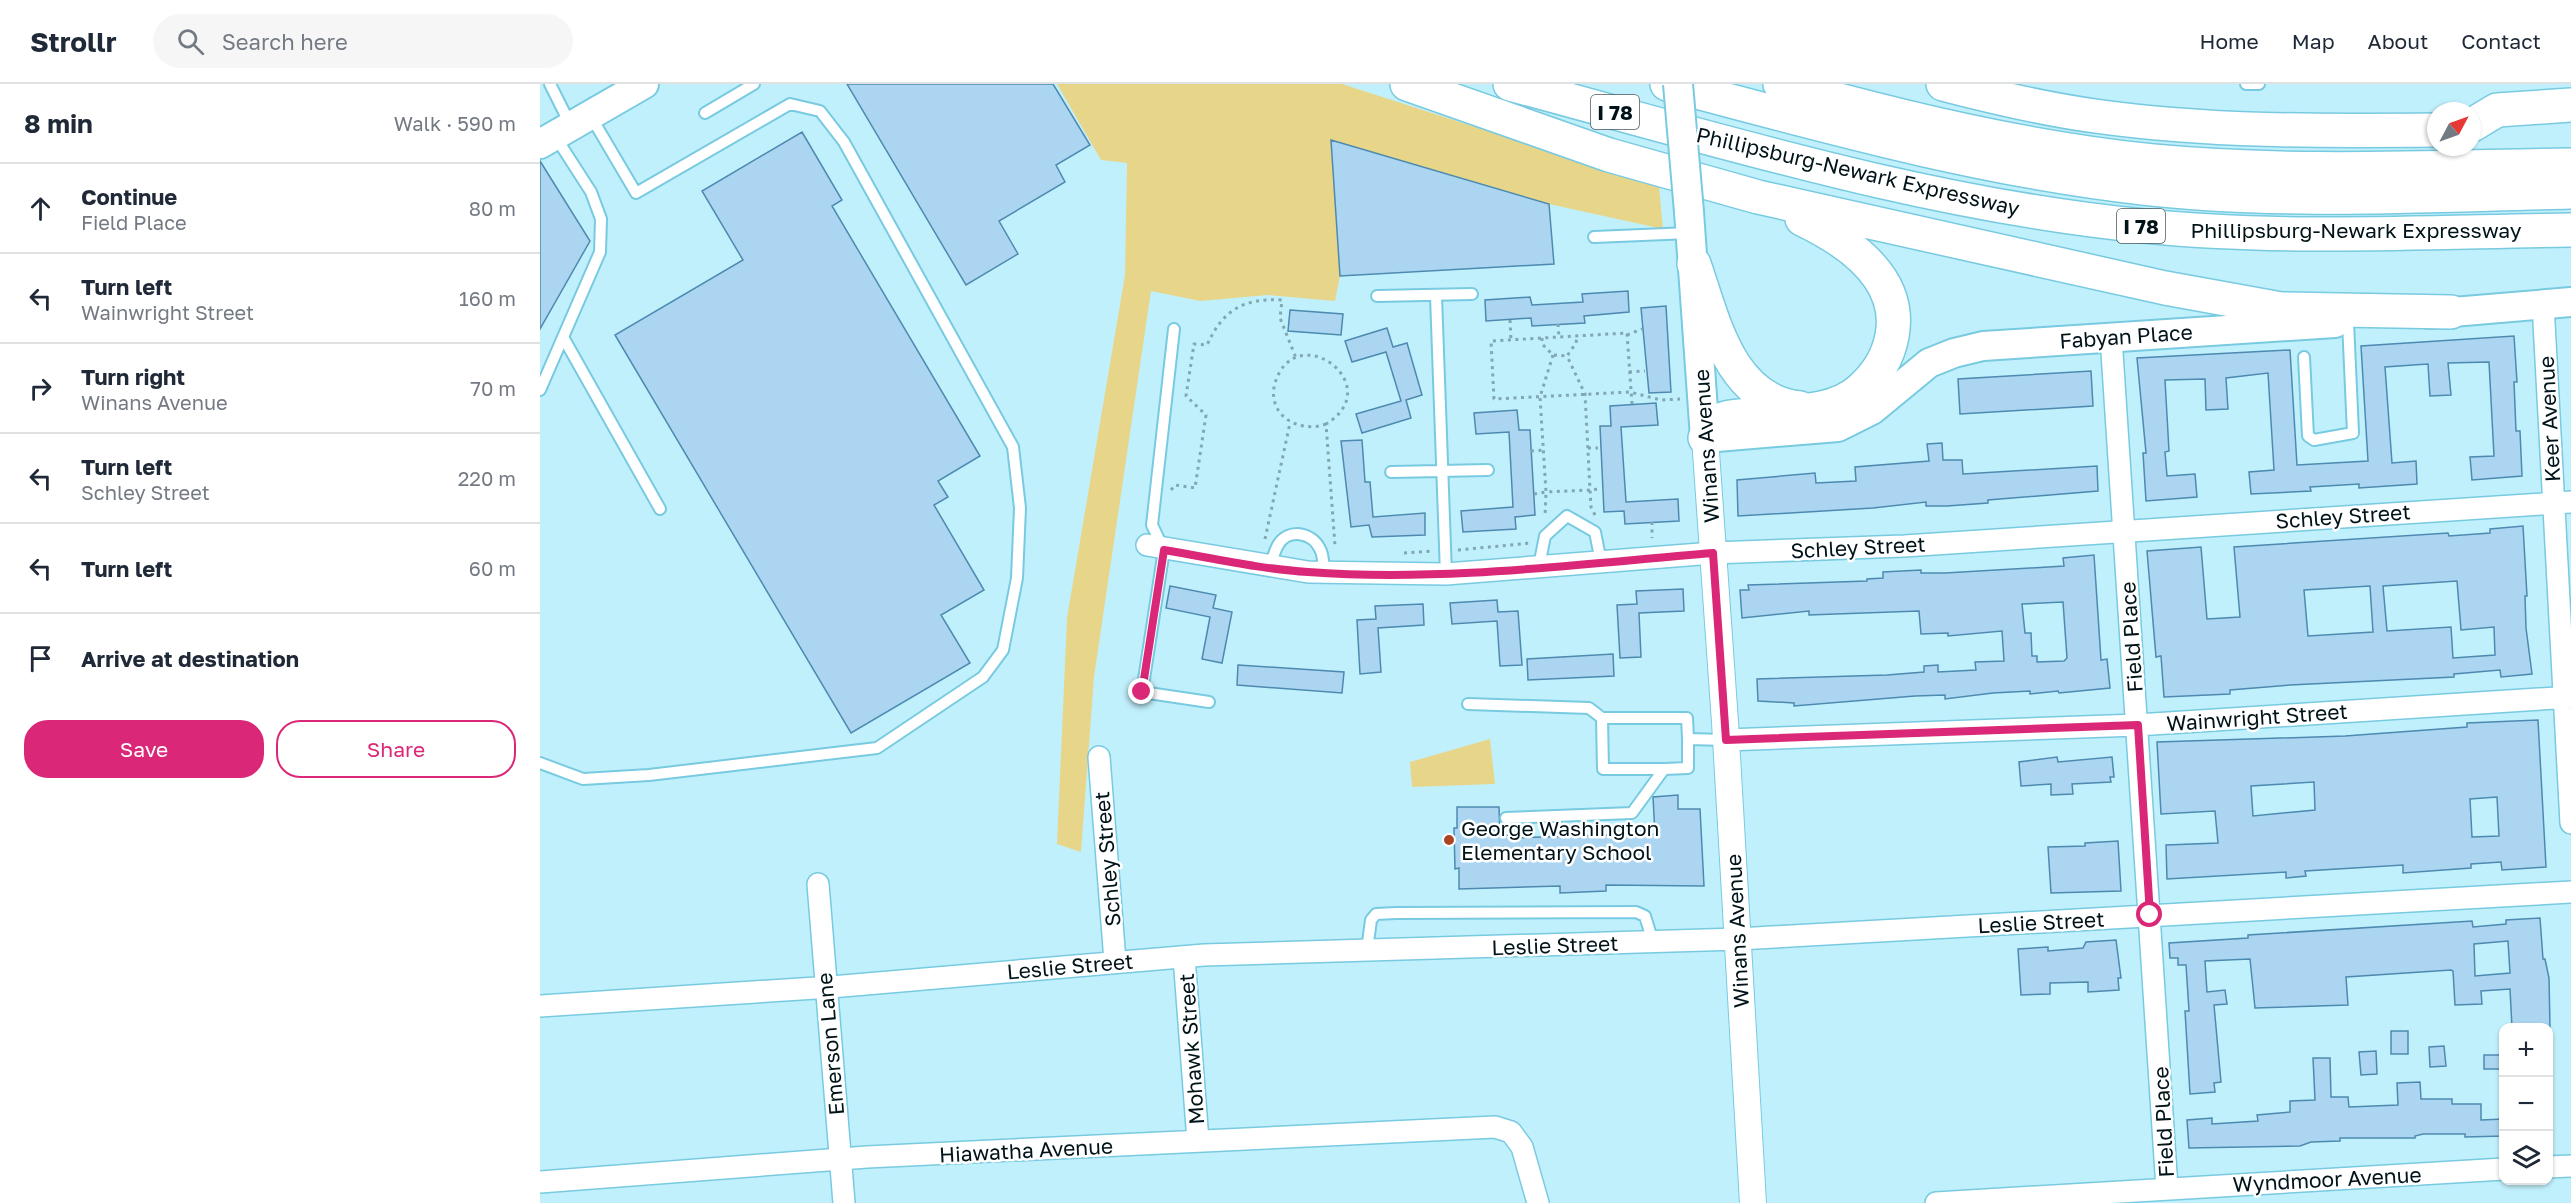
<!DOCTYPE html>
<meta charset="utf-8">
<style>
:root{--surface:#fff;--page:#f6f6f7;--text:#1f2937;--muted:#747a83;--line:#e0e1e3;--accent:#db2777}
body{margin:0;font-family:"Golos Text",sans-serif;background:var(--page);color:var(--text)}
.controls{position:absolute;right:18px;bottom:18px;display:grid;overflow:hidden;border-radius:12px;box-shadow:0 2px 4px #0004}
.controls button{width:54px;height:54px;display:grid;place-items:center;padding:0;border:0;border-bottom:2px solid var(--line);background:var(--surface);color:var(--text);font:30px sans-serif}
.compass{position:absolute;left:1887px;top:18px;width:54px;height:54px;border-radius:50%;background:var(--surface);box-shadow:0 2px 4px #0004;rotate:49deg}
.stop{position:absolute;width:18px;height:18px;margin:-14px;border:4px solid #db2777;border-radius:50%;background:#fff}
.stop.end{background:#db2777;border-color:#fff;box-shadow:0 2px 6px #0008}
.list{margin:0;padding:0;list-style:none}
h2{display:flex;justify-content:space-between;align-items:center;height:78px;margin:0;padding:0 24px;font-size:26px}
h2 small{font-size:20px;font-weight:400;color:var(--muted)}
.list li{display:grid;grid-template-columns:39px 1fr auto;gap:18px;align-items:center;box-sizing:border-box;height:90px;padding:0 24px;border-top:2px solid var(--line)}
.list b{display:block;font-size:22px;white-space:nowrap}
.list p{margin:0;font-size:20px;white-space:nowrap;color:var(--muted)}
.list em{font-size:20px;font-style:normal;color:var(--muted)}
.actions{display:flex;gap:12px;padding:18px 24px}
.actions a{flex:1;padding:14px 0;border:2px solid var(--accent);border-radius:24px;text-align:center;font-size:21px;color:var(--accent)}
.actions .main{background:var(--accent);color:#fff}
.icon{flex:none;width:33px;height:33px;fill:none;stroke:currentColor;stroke-width:2;stroke-linecap:round;stroke-linejoin:round}
.map{position:relative;flex:none;width:2031px;height:1119px;overflow:hidden}
header{display:flex;align-items:center;gap:36px;box-sizing:border-box;height:84px;padding:0 30px;background:var(--surface);border-bottom:2px solid var(--line)}
header strong{font-size:28px}
nav{display:flex;gap:33px;margin-inline-start:auto;font-size:21px}
.search{width:420px;height:54px;background:var(--page);display:flex;align-items:center;gap:15px;box-sizing:border-box;padding:0 21px;border-radius:33px;color:var(--muted);font-size:22px}
main{display:flex}
aside{flex:1;background:var(--surface)}
.map>svg:first-child{display:block}
.green{fill:#e7d68a}
.building{fill:#abd5f1;stroke:#4d8ab0;stroke-width:1.5;fill-rule:evenodd}
.lines{fill:none;stroke-linecap:round;stroke-linejoin:round}
.service-casing{stroke:#78cae0;stroke-width:14}
.minor-casing{stroke:#78cae0;stroke-width:24}
.tertiary-casing{stroke:#78cae0;stroke-width:28}
.secondary-casing{stroke:#78cae0;stroke-width:32}
.motorway-casing{stroke:#78cae0;stroke-width:36}
.path{stroke:#81a7b1;stroke-width:3;stroke-dasharray:3 4.5;stroke-linecap:butt}
.service{stroke:#fff;stroke-width:10}
.minor{stroke:#fff;stroke-width:21}
.tertiary{stroke:#fff;stroke-width:26}
.secondary{stroke:#fff;stroke-width:28}
.motorway{stroke:#fff;stroke-width:33}
.secondary-bridge-casing{stroke:#78cae0;stroke-width:32;stroke-linecap:butt}
.secondary-bridge{stroke:#fff;stroke-width:28}
.route{stroke:#db2777;stroke-width:8}
.poi-dot{fill:#ac4424;stroke:#fff;stroke-width:2}
.labels{text-anchor:middle;dominant-baseline:central;stroke-width:5;stroke-linejoin:round;paint-order:stroke}
.shield{fill:#fff;stroke:#4c5a5e;stroke-width:1.5}
.shield-label{font-size:20px;font-weight:bold;fill:#001319}
.street-label{font-size:21px;fill:#001319;stroke:#fff}
.poi-label{font-size:21px;fill:#001319;stroke:#fff;text-anchor:start}
</style>
<header>
<strong>Strollr</strong>
<div class="search"><svg class="icon" aria-label="search" viewBox="0 0 24 24"><circle cx="10" cy="10" r="6"/><path d="M15 15l6 6"/></svg>Search here</div>
<nav><a>Home</a><a>Map</a><a>About</a><a>Contact</a></nav>
</header>
<main>
<aside>
<h2>8 min<small>Walk · 590 m</small></h2>
<ul class="list">
<li><svg class="icon" aria-label="ahead" viewBox="0 0 24 24"><path d="M12 20V5M6 11l6-6 6 6"/></svg><div><b>Continue</b><p>Field Place</p></div><em>80 m</em></li>
<li><svg class="icon" aria-label="left" viewBox="0 0 24 24"><path d="M17 20v-9H6M10 6l-5 5 5 5"/></svg><div><b>Turn left</b><p>Wainwright Street</p></div><em>160 m</em></li>
<li><svg class="icon" aria-label="right" viewBox="0 0 24 24"><path d="M7 20v-9h11M14 6l5 5-5 5"/></svg><div><b>Turn right</b><p>Winans Avenue</p></div><em>70 m</em></li>
<li><svg class="icon" aria-label="left" viewBox="0 0 24 24"><path d="M17 20v-9H6M10 6l-5 5 5 5"/></svg><div><b>Turn left</b><p>Schley Street</p></div><em>220 m</em></li>
<li><svg class="icon" aria-label="left" viewBox="0 0 24 24"><path d="M17 20v-9H6M10 6l-5 5 5 5"/></svg><div><b>Turn left</b></div><em>60 m</em></li>
<li><svg class="icon" aria-label="arrive" viewBox="0 0 24 24"><path d="M6 21V4h12l-3 4 3 4H6"/></svg><div><b>Arrive at destination</b></div></li>
</ul>
<div class="actions"><a class="main">Save</a><a>Share</a></div>
</aside>
<div class="map">
<svg width="2031" height="1119" viewBox="0 0 2031 1119">
<rect width="100%" height="100%" fill="#c1f0fd"/>
<!-- green -->
<path class="green" d="M517,0H802L1119,102L1123,145L1009,120L791,56L800,192L795,217L728,211L660,217L611,207L554,593L541,768L517,760L527,534L585,191L587,79L561,76Z
M950,655L955,700L872,703L870,678Z"/>
<!-- building -->
<path class="building" d="M307,0H513L550,61L516,81L525,98L459,137L478,170L426,201Z
M262,48L302,116L292,122L440,372L398,397L408,413L394,421L444,506L401,531L430,579L311,649L75,251L203,176L162,107Z
M791,56L1009,120L1014,180L800,192Z
M0,77L50,157L0,245Z
M1088,207L1089,228L1044,232L1045,239L992,242L991,234L946,237L945,216L990,213L992,221L1043,218L1042,210Z
M1126,222L1131,308L1109,309L1101,224Z
M750,226L803,230L801,251L748,247Z
M847,244L853,263L867,259L882,311L866,316L871,334L822,349L816,330L861,317L846,268L812,278L805,257Z
M1974,252L1977,298H1974L1976,347H1980L1982,392L1932,396L1930,373L1954,372L1949,278L1908,279L1911,311L1890,312L1888,280L1873,281L1845,283L1852,379L1876,377L1877,400L1819,404V400L1770,403L1771,407L1711,410L1709,388L1734,386L1728,289L1686,294L1688,325L1666,326L1665,295L1625,296L1629,367L1625,368L1627,392L1655,390L1657,413L1606,417L1603,369H1606L1597,274L1750,266L1757,381L1828,377L1821,262Z
M1551,287L1553,322L1420,330L1418,295Z
M1116,319L1118,341L1081,343L1086,418L1138,415L1139,437L1085,440L1084,427L1064,428L1060,342H1071L1070,322Z
M977,326L979,346H990L995,431L975,433L976,445L923,448L921,427L973,423L969,348L936,350L934,329Z
M822,356L825,398H830L833,433L885,429V451L832,453L829,441L811,443L801,357Z
M1402,359L1403,376H1422L1423,390L1557,382L1558,407L1448,416V419L1407,422H1386V418L1333,424L1198,432L1197,396L1275,389L1276,399L1316,397L1315,383L1389,377L1387,360Z
M1983,442L1987,512H1985L1986,544L1992,590L1961,593L1960,586L1914,590V593L1750,601L1690,606V610L1624,613L1621,572L1616,573L1607,467L1661,463L1667,535L1700,533L1694,463L1908,449L1909,452L1950,449V445ZM1917,497L1921,546L1954,543L1955,571L1913,574L1911,543L1847,547L1843,502ZM1830,502L1833,548L1768,552L1764,506Z
M1554,471L1561,576L1567,575L1570,604L1519,609L1518,607L1490,610V607L1453,609L1405,615V611L1375,612L1254,622V619L1218,617L1217,595L1347,591L1384,588V582L1398,581V588L1436,586L1435,578L1464,577L1462,547L1408,552V549L1381,550L1379,527L1269,531V527L1202,534L1200,506H1209L1208,501L1327,497V495L1343,494V488L1381,486V489H1405L1524,482L1523,474ZM1523,518L1527,574L1524,577L1497,578V572H1492L1491,549H1485L1482,520Z
M630,502L676,511L673,524L692,528L682,579L662,575L670,533L626,524Z
M1143,505L1144,527L1099,529L1101,573L1080,574L1077,521L1097,520L1096,507Z
M957,516L958,528L978,527L982,581L960,582L957,537L912,540L910,519Z
M883,520L884,541L838,544L841,588L820,590L817,536L836,535L835,522Z
M1073,570L1074,592L988,596L987,575Z
M698,581L804,588L802,609L697,601Z
M1998,636L2006,783L1962,786L1961,778L1931,780V784L1863,789V781L1765,787L1766,792L1746,794V788L1627,795L1626,761L1678,759L1675,727L1621,730L1617,658L1805,652L1927,643V639ZM1774,698L1775,726L1713,732L1711,702ZM1957,713L1959,752L1932,753L1930,715Z
M1517,673L1518,678L1572,673L1574,693H1570L1571,698L1532,700L1533,710L1511,711V700L1481,702L1479,678Z
M1138,711V725H1160L1164,802L1066,801V807L1020,809V802L919,805V784L915,785L914,744H917V723H959L960,752L970,751V754L1115,750L1113,713Z
M1578,757L1581,807L1511,809L1508,763L1545,762V759Z
M2000,834L2003,875H2005L2009,894L2010,944H1972L1970,905L1941,907L1942,920L1915,921L1913,887L1911,886L1806,893L1808,921L1715,924L1710,875L1665,877L1667,908L1685,906L1687,920L1674,921L1681,998L1674,999L1675,1008L1650,1010L1645,927H1649L1646,881H1638V874H1630L1629,859L1708,854V851L1932,837L1933,843L1966,840V836ZM1968,857L1970,889L1935,892L1934,860Z
M1576,856L1581,894H1578L1579,906L1548,908V898L1510,899V910L1481,911L1478,865L1508,863V867L1543,864L1546,858Z
M1851,947H1868V970H1851Z
M1904,962L1906,982L1890,983L1889,963Z
M1836,967L1837,990L1821,991L1819,968Z
M1944,971H1961V985H1944Z
M1773,974H1790L1791,1013H1808L1809,1023L1858,1021L1857,999L1880,998L1881,1015H1912V1020H1941V1036L1964,1035V1052L1925,1053V1050H1883L1875,1052V1054H1800V1057L1771,1058L1760,1062L1649,1064L1647,1036L1672,1034V1040L1718,1037L1717,1031L1750,1028V1017L1775,1016Z"/>
<g class="lines">
<defs>
<path id="service" d="M10,0L30,40
M1706,0H1719
M165,29L214,0
M1054,153L1150,149
M837,212L932,210
M896,212L906,490
M634,245L612,441L624,466L602,608L669,618
M23,253L120,425
M1764,273L1768,352L1774,356L1813,349L1808,238
M0,306L60,168L61,135L51,108L15,52
M851,388L948,386
M999,482L1005,452L1027,432L1055,448L1061,478
M730,484C732,476 734,468 738,461C748,444 772,448 780,465C784,472 783,481 784,489
M928,620L1049,624L1062,634L1063,685H1124
M1062,634H1147L1148,655
M0,679L43,695L109,691L337,664L443,593L463,566L477,494L480,424L473,363L304,58L280,27L250,20L96,109L50,31
M966,734L1092,729L1124,685L1148,684V655L1186,656
M827,866L831,836L836,830L856,829L1096,828L1105,832L1113,858"/>
<path id="minor" d="M2003,220L2031,739
M1571,253L1627,1105
M607,461L768,488L906,490L1173,469L1364,462L2031,418
M1186,656L1597,641L2031,613
M559,673L575,877
M278,800L304,1119
M644,873L658,1057
M0,922L291,903L664,871L1198,855L2031,808
M2008,1083L2031,1082
M0,1098L327,1073L955,1043L971,1048L982,1063L998,1119
M1396,1119L1964,1085"/>
<path id="tertiary" d="M1165,354L1185,638L1213,1119"/>
<path id="secondary" d="M0,60L104,0
M1149,128L1165,354L1298,343L1332,326L1389,279L1414,269L1443,262L1795,239
M1889,230L2031,218"/>
<path id="motorway" d="M867,0L1069,71L1218,113L1625,204L1741,225L1911,228
M970,0C1179,56 1388,121 1604,142C1745,156 1889,148 2031,146
M1127,0C1285,42 1441,86 1603,104C1745,120 1889,111 2031,108
M1240,0C1362,34 1486,64 1613,77C1752,90 1892,83 2031,81
M1403,0C1453,13 1503,25 1555,32C1668,48 1782,47 1896,46
M1932,41L1957,26L2031,21
M1154,180C1173,234 1189,317 1260,324
M1165,354C1168,349 1170,343 1175,339C1185,332 1198,332 1210,331C1245,327 1292,331 1320,306C1336,292 1348,274 1352,252C1363,194 1308,157 1262,135"/>
</defs>
<!-- service casing -->
<use href="#service" class="service-casing"/>
<!-- minor casing -->
<use href="#minor" class="minor-casing"/>
<!-- tertiary casing -->
<use href="#tertiary" class="tertiary-casing"/>
<!-- secondary casing -->
<use href="#secondary" class="secondary-casing"/>
<!-- motorway casing -->
<use href="#motorway" class="motorway-casing"/>
<!-- path -->
<path class="path" d="M970,236L971,256
M1018,240L1019,253
M1087,251L1102,245
M1002,254V260L1013,271L1027,272
M1013,271L1000,313L1006,408L1050,406L1045,310L1027,272L1036,259L1037,252
M1089,288L1105,287
M1092,320L1087,249L951,257L954,315L1090,308L1121,316L1140,315
M786,340C759,350 726,331 735,299C756,232 849,302 786,340L795,462
M1048,364H1058
M991,367L1004,366
M631,406L635,401L655,404L666,331L646,312L654,260L667,261C683,226 703,214 742,216L740,234L756,274
M994,410L1006,408L1005,433
M1055,431L1051,423L1050,406L1060,405
M1112,438V454
M725,455L750,339
M918,466L991,459
M864,469L893,467"/>
<!-- service -->
<use href="#service" class="service"/>
<!-- minor -->
<use href="#minor" class="minor"/>
<!-- tertiary -->
<use href="#tertiary" class="tertiary"/>
<!-- secondary -->
<use href="#secondary" class="secondary"/>
<!-- motorway -->
<use href="#motorway" class="motorway"/>
<defs>
<path id="secondary-bridge" d="M1138,0L1149,128"/>
</defs>
<!-- secondary-bridge casing -->
<use href="#secondary-bridge" class="secondary-bridge-casing"/>
<!-- secondary-bridge -->
<use href="#secondary-bridge" class="secondary-bridge"/>
</g>
<g class="lines">
<!-- route -->
<path class="route" d="M602,608L624,466C672,474 720,485 768,488C902,498 1039,480 1173,469L1186,656L1598,641L1610,831"/>
</g>
<!-- markers -->
<circle class="poi-dot" cx="909" cy="756" r="6"/>
<g class="labels">
<!-- shield labels -->
<g class="shield">
<rect x="1051" y="11" width="48" height="34" rx="4.5"/>
<rect x="1577" y="125" width="48" height="34" rx="4.5"/>
</g>
<g class="shield-label">
<text x="1075" y="28">I 78</text>
<text x="1601" y="142">I 78</text>
</g>
<!-- street labels -->
<g class="street-label">
<text transform="translate(1318 87) rotate(13)">Phillipsburg-Newark Expressway</text>
<text x="1816" y="146">Phillipsburg-Newark Expressway</text>
<text transform="translate(1586 252) rotate(-4)">Fabyan Place</text>
<text transform="translate(2009 335) rotate(-93)">Keer Avenue</text>
<text transform="translate(1166 362) rotate(-94)">Winans Avenue</text>
<text transform="translate(1803 432) rotate(-4)">Schley Street</text>
<text transform="translate(1318 463) rotate(-3)">Schley Street</text>
<text transform="translate(1591 553) rotate(-94)">Field Place</text>
<text transform="translate(1717 633) rotate(-4)">Wainwright Street</text>
<text transform="translate(567 775) rotate(-95)">Schley Street</text>
<text transform="translate(1501 838) rotate(-3)">Leslie Street</text>
<text transform="translate(1197 847) rotate(-93)">Winans Avenue</text>
<text transform="translate(1015 861) rotate(-2)">Leslie Street</text>
<text transform="translate(530 882) rotate(-5)">Leslie Street</text>
<text transform="translate(290 960) rotate(-95)">Emerson Lane</text>
<text transform="translate(651 965) rotate(-94)">Mohawk Street</text>
<text transform="translate(1623 1038) rotate(-93)">Field Place</text>
<text transform="translate(486 1066) rotate(-3)">Hiawatha Avenue</text>
<text transform="translate(1787 1095) rotate(-3)">Wyndmoor Avenue</text>
</g>
<!-- poi labels -->
<g class="poi-label">
<text x="921" y="744">George Washington<tspan x="921" dy="24">Elementary School</tspan></text>
</g>
</g>
</svg>
<div class="controls">
<button>+</button>
<button>−</button>
<button><svg class="icon" aria-label="layers" viewBox="0 0 24 24"><path d="M12 4l9 5-9 5-9-5zM3 14l9 5 9-5"/></svg></button>
</div>
<svg class="compass" viewBox="-18 -18 36 36"><path d="M0-13l5 13h-10z" fill="#e53935"/><path d="M0 13l5-13h-10z" fill="#747a83"/></svg>
<div class="stop" style="left:1610px;top:831px"></div>
<div class="stop end" style="left:602px;top:608px"></div>
</div>
</main>
